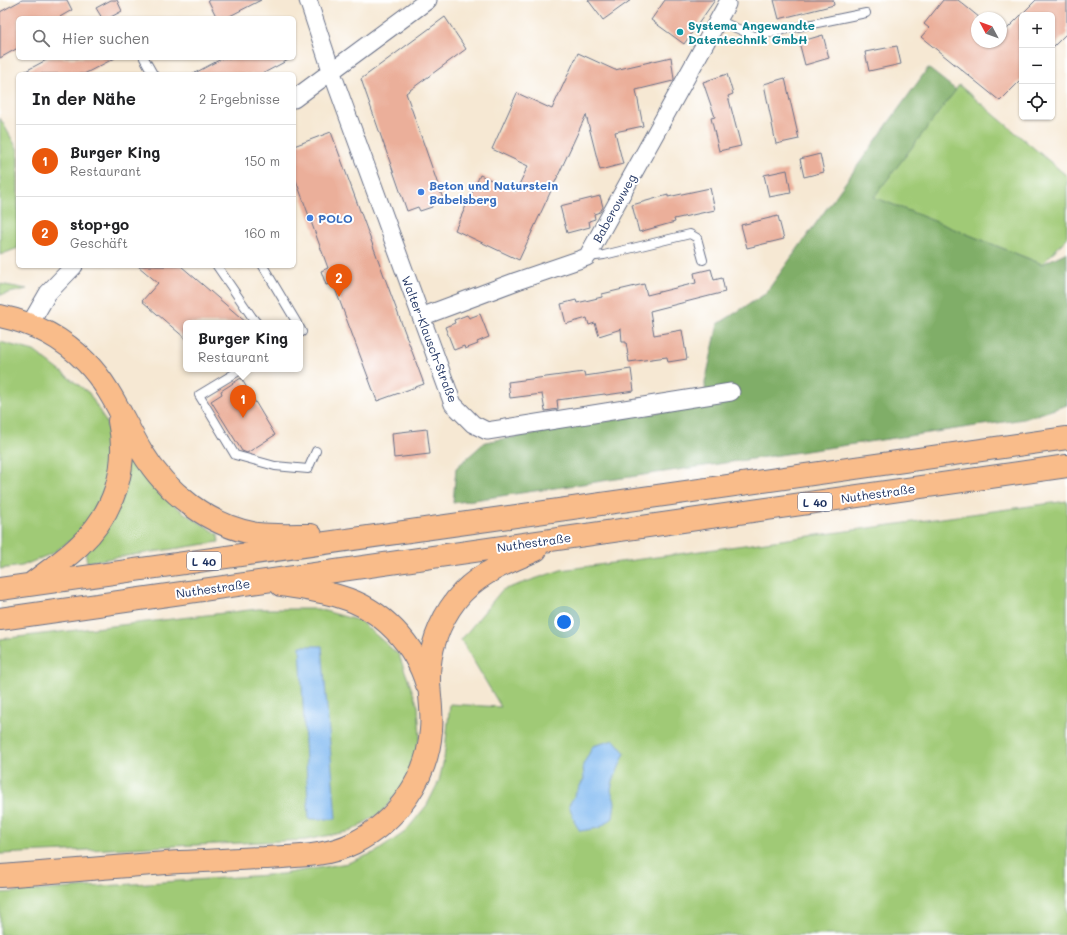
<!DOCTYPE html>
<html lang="de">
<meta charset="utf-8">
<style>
:root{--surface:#fff;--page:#f2f2f2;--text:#202124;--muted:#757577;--line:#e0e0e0;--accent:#ea580c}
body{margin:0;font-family:Mali,sans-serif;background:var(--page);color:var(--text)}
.controls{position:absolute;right:12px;top:12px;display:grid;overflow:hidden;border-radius:6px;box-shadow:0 1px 3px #0004}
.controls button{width:36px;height:36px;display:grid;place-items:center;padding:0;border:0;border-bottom:1px solid var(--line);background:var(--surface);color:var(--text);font:20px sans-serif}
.compass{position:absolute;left:971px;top:12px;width:36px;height:36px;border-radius:50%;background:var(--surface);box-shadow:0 1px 3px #0004;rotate:311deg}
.you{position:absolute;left:564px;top:622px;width:14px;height:14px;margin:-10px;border:3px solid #fff;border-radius:50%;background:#1a73e8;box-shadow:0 0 0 6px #1a73e833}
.badge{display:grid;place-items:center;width:26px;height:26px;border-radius:50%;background:var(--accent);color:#fff;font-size:13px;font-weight:700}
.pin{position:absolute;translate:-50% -33px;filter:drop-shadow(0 1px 2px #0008)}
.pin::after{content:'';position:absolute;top:21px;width:14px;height:12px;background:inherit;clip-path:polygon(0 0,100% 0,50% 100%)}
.popup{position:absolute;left:183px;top:320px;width:120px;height:52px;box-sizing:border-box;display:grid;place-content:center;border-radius:6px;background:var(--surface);filter:drop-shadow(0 1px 3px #0005);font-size:13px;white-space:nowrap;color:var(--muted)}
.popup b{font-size:15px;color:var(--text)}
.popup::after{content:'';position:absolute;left:50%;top:100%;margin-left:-8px;border:8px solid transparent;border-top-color:var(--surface)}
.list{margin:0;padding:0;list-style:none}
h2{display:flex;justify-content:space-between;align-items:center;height:52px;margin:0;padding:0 16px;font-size:17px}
h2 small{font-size:13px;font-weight:400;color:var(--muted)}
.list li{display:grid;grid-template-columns:26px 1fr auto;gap:12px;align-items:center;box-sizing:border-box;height:72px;padding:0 16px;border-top:1px solid var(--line)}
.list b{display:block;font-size:15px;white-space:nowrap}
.list p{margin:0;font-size:13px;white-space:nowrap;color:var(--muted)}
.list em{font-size:13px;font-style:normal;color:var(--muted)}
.icon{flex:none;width:22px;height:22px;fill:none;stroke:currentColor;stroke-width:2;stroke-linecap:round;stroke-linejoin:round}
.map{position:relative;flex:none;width:1067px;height:935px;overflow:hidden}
.search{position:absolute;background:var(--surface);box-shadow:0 1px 3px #0004;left:16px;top:16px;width:280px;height:44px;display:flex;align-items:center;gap:10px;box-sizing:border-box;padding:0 14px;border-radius:6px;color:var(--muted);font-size:15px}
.panel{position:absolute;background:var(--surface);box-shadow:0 1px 3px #0004;left:16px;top:72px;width:280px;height:196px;border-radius:6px}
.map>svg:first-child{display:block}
.green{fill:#a0ca76;stroke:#5e7c6a}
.forest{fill:#80ae67;stroke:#4e6e62}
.water{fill:#80b9f1;stroke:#4e74a8}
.building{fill:#ebaf9a}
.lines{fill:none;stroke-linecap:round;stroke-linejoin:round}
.service-casing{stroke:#687087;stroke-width:10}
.minor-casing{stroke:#687087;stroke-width:19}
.trunk-casing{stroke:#687087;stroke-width:24}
.service{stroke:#fff;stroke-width:8}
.minor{stroke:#fff;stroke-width:17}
.trunk{stroke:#f9bc8a;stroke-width:22}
.culture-dot{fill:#0f9aa8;stroke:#fff;stroke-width:1.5}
.shop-dot{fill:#3f7fe0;stroke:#fff;stroke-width:1.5}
.labels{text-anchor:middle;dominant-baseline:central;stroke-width:4;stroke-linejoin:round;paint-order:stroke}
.shield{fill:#fff;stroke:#5f6d8e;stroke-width:1}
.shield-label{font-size:11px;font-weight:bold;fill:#1b2f5e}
.culture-label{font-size:12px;font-weight:bold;fill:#0d838f;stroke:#fff;text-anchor:start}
.shop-label{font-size:12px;font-weight:bold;fill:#366cbe;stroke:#fff;text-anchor:start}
.street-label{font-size:12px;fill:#1b2f5e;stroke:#fff}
</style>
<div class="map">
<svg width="1067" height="935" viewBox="0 0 1067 935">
<rect width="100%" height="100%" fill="#fff"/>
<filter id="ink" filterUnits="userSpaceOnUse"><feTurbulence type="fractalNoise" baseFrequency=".025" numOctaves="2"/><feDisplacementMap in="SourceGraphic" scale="8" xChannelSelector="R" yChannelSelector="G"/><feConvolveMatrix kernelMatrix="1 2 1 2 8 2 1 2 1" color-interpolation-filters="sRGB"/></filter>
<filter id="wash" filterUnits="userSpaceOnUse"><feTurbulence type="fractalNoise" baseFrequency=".012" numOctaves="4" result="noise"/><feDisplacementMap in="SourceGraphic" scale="16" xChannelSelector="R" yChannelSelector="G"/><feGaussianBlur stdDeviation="0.9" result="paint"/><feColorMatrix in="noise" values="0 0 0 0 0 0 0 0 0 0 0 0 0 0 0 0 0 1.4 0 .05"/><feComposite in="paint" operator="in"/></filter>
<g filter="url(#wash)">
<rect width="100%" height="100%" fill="#f6e8d3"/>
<!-- green -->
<path class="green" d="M959,85L1067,176V238L1042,264L873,197Z
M0,118L18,150V248L0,255Z
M0,284L27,289L0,295Z
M0,342L34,351L89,393L106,422L112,445L111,471L105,493L91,518L74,538L53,553L22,566L0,569Z
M125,437L141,469L159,493L183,512L218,534L219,542L87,562L85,551Z
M1067,501V935H0V893L282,874L348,863L376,852L405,832L427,805L439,781L444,759L450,704L501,707L461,640L502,590L561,570Z
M258,609H318L360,621L399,655L418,706L420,736L414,762L402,787L382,812L351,831L305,840L0,854V639Z"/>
<!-- forest -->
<path class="forest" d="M928,68L956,90L874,197L1042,264L1067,252V405L1024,419L453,503L456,468L485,442L706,404L705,383L718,324L765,294Z"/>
<!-- water -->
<path class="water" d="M300,646H322L336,819H309Z
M614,740L625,753L613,781L611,790L615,802L613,818L599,828L580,831L575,823L569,805L584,779L583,765L593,746Z"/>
<g id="blocks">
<!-- building -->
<path class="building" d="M22,0H67L72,10L58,18H18V48L0,58V12Z
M111,0H117L122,11L109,18H102L96,8Z
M208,0H261L226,18H217Z
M588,0H631L603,20Z
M665,0H715L684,44L651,20Z
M774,0H833L834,5L779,19Z
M943,0H958L980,18H977V42H1001V35L1036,0H1067V33L1052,48V15H1022V79L1000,101L921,37L929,28L924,24Z
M445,17L466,49L406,93L443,199L431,203L432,207L420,211L418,207L407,211L361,79Z
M823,35L829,58L805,65L799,42Z
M897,46L901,64L869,71L865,52Z
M578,53L615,70L671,57L674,79L673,81L636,90L643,126L615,132L623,164L600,170L586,115L519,260L455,230L480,175L516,191L528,166L492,149L517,93L552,109Z
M50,58H115L84,74H20Z
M223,58H292L262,74H193Z
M727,74L733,94L728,96L741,146L719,151L711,118L715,117L703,82Z
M785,78L799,139L776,144L764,84Z
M331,132L424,384L377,401L333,283L326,285L321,271L328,268L294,175V146Z
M820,154L824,172L804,177L800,159Z
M787,170L791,193L769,197L764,175Z
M710,188L715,210L674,219L675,222L639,232L632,205L668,195V197Z
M600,196L603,207L600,212L594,214L595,219L589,221L590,227L567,233L560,206Z
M778,216L784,239L747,248L741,225Z
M138,266H181L247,323H186V339L142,301L158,283Z
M711,269L714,280L722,278L725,292L650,311L654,335L682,330L687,359L668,362L667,357L629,362L626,342H622L621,329L599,336L595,323L589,325L587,318L566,324L561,304L576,300L577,303L602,297V294L644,284L647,295L696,283L694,273Z
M480,314L489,337L477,342L478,344L465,349L464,346L454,350L445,327L455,323L454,320L467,315L469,318Z
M631,369L634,391L606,395L605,394L557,400L558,409L545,411L542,394L510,398L508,382L584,372L585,376Z
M241,378L275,435L247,453L242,451L211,401L222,394L221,391Z
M427,429L430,454L394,458L392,433Z"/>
</g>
</g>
<g filter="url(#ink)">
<use href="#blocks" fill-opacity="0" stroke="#687087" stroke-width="1"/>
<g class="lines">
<defs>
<path id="service" d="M718,20L754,36L866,13
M144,58L153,74
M588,257L604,255L690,234L697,238L703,260
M217,266L252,317L257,323
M263,266L297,323
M300,328L302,332L300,333
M242,369L199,395L235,455L275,466L308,469L316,451"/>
<path id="minor" d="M308,0L331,70L453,404L473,424L487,431L731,392
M294,99L428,0
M421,317L517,281L587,257L727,4
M30,324L48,293L74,266"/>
<path id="trunk" d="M0,316C33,323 63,338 86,362C111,387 124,422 142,452C166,492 209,526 257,534C273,536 294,535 311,535
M30,585C46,572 65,560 80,545C114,513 129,467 119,421
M281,585C301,588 322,591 341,597C382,609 415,644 427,685
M0,589L1067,438
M0,619L1067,466
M0,876C60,872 120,866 180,862C208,861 236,859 264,858C295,856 326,857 354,843C397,821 428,778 431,730C433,712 429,695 429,678C429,650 439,622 456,600C477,573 507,563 536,550"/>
</defs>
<!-- service casing -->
<use href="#service" class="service-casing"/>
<!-- minor casing -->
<use href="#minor" class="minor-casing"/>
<!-- trunk casing -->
<use href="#trunk" class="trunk-casing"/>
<!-- service -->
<use href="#service" class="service"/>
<!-- minor -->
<use href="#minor" class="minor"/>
<!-- trunk -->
<use href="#trunk" class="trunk"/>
</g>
</g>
<!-- markers -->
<circle class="culture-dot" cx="680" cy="32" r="4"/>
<g class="shop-dot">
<circle cx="421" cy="192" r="4"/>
<circle cx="310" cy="218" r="4"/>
</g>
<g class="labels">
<!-- shield labels -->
<g class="shield">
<rect x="798" y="493" width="34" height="18" rx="3"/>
<rect x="187" y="552" width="34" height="18" rx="3"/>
</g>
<g class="shield-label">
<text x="815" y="502">L 40</text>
<text x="204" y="561">L 40</text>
</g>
<!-- culture labels -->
<g class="culture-label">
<text x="688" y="25">Systema Angewandte<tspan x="688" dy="14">Datentechnik GmbH</tspan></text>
</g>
<!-- shop labels -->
<g class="shop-label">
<text x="429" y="185">Beton und Naturstein<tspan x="429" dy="14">Babelsberg</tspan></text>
<text x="318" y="218">POLO</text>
</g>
<!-- street labels -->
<g class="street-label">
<text transform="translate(614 208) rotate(-61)">Baberowweg</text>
<text transform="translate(430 339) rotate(69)">Walter-Klausch-Straße</text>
<text transform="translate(878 493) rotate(-8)">Nuthestraße</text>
<text transform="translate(534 542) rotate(-8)">Nuthestraße</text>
<text transform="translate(213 588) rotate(-8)">Nuthestraße</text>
</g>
</g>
</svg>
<div class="controls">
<button>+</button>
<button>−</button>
<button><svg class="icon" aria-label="locate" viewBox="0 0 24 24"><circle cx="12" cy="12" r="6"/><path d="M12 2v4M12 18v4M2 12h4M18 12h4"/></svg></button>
</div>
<svg class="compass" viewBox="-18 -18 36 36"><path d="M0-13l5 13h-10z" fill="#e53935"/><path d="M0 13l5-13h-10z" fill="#757577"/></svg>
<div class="you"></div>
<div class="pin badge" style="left:243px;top:418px">1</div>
<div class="popup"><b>Burger King</b>Restaurant</div>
<div class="pin badge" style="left:339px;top:297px">2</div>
<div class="search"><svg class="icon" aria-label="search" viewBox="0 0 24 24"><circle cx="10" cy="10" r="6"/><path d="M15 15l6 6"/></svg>Hier suchen</div>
<section class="panel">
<h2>In der Nähe<small>2 Ergebnisse</small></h2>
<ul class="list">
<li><span class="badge">1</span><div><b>Burger King</b><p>Restaurant</p></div><em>150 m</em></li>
<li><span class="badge">2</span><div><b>stop+go</b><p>Geschäft</p></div><em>160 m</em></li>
</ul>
</section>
</div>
